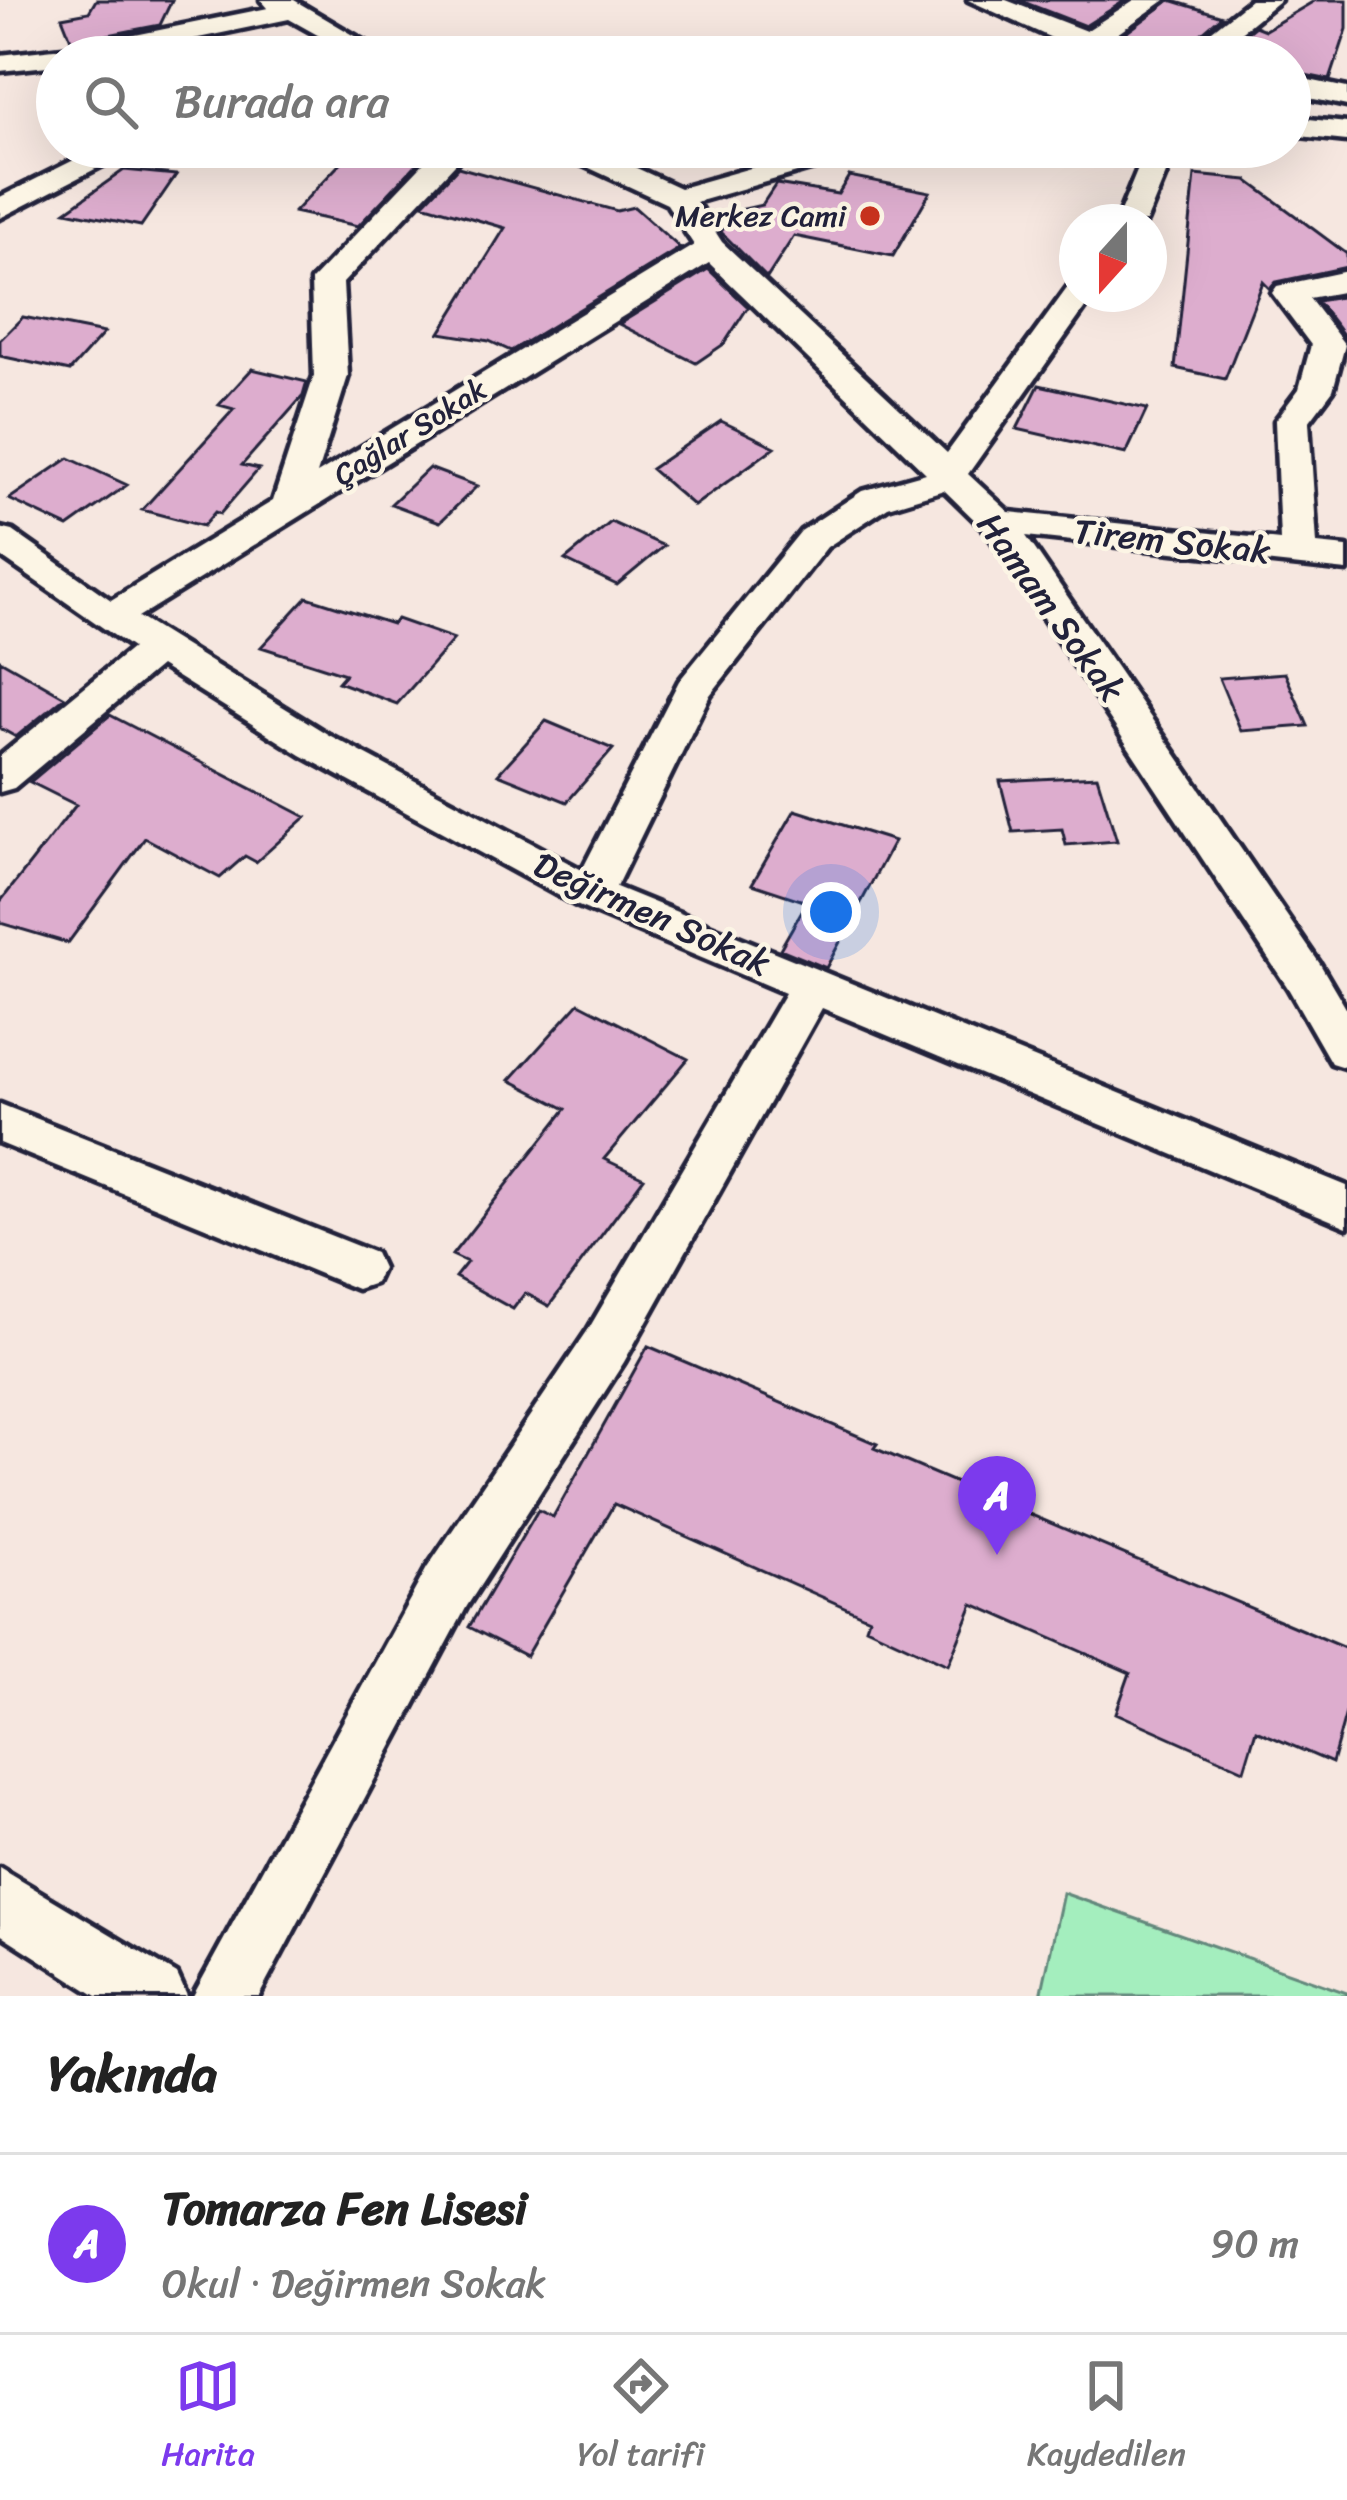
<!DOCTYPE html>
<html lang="tr">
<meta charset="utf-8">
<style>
:root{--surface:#fff;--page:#f6f6f6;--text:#222;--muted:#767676;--line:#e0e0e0;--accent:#7c3aed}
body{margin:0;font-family:Sriracha,sans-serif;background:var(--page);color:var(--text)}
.compass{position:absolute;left:1059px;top:204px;width:108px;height:108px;border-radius:50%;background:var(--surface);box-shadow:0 12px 48px #0002;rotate:201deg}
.you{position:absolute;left:831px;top:912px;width:42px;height:42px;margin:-30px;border:9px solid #fff;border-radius:50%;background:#1a73e8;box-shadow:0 0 0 18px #1a73e833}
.badge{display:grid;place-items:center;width:78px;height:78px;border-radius:50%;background:var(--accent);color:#fff;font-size:39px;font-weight:700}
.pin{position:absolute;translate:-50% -99px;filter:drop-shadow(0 3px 6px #0008)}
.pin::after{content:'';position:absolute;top:63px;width:42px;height:36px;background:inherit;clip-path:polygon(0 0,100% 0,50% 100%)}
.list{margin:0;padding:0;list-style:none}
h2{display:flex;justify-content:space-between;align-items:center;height:156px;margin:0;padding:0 48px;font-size:51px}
h2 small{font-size:39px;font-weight:400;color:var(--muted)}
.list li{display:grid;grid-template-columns:78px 1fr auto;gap:36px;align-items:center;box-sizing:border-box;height:180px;padding:0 48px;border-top:3px solid var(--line)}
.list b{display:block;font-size:45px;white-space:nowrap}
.list p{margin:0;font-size:39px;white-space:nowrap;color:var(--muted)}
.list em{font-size:39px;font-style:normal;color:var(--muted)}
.icon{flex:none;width:66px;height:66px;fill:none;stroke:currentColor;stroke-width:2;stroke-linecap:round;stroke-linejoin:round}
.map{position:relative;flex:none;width:1347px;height:1996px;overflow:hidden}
.search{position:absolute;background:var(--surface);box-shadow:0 12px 48px #0002;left:36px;right:36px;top:36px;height:132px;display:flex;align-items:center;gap:30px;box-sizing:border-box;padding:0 42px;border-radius:66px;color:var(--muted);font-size:45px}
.sheet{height:336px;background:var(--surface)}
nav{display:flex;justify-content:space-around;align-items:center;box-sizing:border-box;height:168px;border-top:3px solid var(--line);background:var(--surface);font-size:33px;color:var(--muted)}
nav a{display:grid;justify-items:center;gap:6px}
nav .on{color:var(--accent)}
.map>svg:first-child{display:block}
.green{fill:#a4eebe;stroke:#63887c;stroke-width:3}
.building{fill:#ddadce;stroke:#22223b;stroke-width:3}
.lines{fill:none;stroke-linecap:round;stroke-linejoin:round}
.street-casing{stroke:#22223b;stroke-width:9}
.street{fill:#fcf5e5;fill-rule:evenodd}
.poi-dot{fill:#c8321e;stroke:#fcf5e5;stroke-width:4.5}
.labels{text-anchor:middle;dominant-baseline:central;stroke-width:9;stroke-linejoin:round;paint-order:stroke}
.far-poi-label{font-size:30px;fill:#22223b;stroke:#fcf5e5;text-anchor:end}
.far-street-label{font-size:30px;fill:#22223b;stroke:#fcf5e5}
.street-label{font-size:36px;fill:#22223b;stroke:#fcf5e5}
</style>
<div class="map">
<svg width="1347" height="1996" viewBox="0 0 1347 1996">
<rect width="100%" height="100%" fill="#f6e7e0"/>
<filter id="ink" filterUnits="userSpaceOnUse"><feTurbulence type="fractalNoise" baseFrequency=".00833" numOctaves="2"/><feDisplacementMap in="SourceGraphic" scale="24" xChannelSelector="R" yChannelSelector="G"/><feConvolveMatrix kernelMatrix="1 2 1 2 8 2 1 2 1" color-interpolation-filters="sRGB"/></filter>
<g filter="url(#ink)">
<!-- green -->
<path class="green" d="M1063,1893L1347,1993V1996H1041Z"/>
<!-- building -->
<path class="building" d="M96,0H172L160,25L72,42L62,17L89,12Z
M1018,0H1126L1085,26Z
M1170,0L1222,16L1174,57H1156L1119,38Z
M1316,0H1347V29L1330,80L1290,72V57H1217L1255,26L1265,30Z
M356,147H433L358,226L294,212Z
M458,167L617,211L634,207L680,248L511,351L489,341L440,333L505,228L423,204Z
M124,170L176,175L141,226L66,211Z
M1195,175L1247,180L1347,254V267L1276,282L1270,289L1263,282L1225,379L1175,368Z
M849,176L930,192L893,256L794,236L767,278L721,232L735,211L762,205L776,184L838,194Z
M708,269L748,307L724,344L696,363L619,324Z
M1347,296V340L1317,301Z
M23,317L104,333L70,371L0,356V340Z
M252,369L307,382L303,396L242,465L259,469L220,514L215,512L203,526L142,510L234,409L219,405Z
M1039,385L1147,409L1126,454L1017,429Z
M721,421L775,447L694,506L651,469Z
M69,458L127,485L68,527L9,499Z
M429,468L477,486L440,522L391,504Z
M611,522L664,546L617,585L565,560Z
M307,597L392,624L397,619L454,639L397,704L338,682L345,674L261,647Z
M0,660L65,697L16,737L0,728Z
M1285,673L1308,726L1241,731L1219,678Z
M110,715L306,817L256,862L245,856L220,878L145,838L68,943L0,923V902L76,805L30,782Z
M546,721L613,749L567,802L498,774Z
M1097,776L1117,841L1066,845L1062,829L1013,832L1000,781Z
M795,810L894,841L826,968L780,949L807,902L752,884Z
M579,1003L688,1059L604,1159L644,1178L549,1306L525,1293L513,1309L455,1277L467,1262L452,1255L566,1109L510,1080Z
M648,1346L877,1444L874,1448L1347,1649V1709L1332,1763L1256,1730L1244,1770L1116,1713L1130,1673L973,1604L948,1665L866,1627L869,1618L614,1504L526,1656L469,1627L538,1510L553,1517Z"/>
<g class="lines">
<defs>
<path id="street" d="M261,0H294L391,57H357L289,19L107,57H57V65L0,71V55L81,46L268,8Z
M968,0H1006L1086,31L1134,0H1165L1110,39L1145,57H1106L1076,49Z
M1250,0H1280L1210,57H1178Z
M1290,76L1347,88V106L1290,94Z
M1290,117L1347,123V141L1290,135Z
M100,147H138L0,218V197Z
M439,147H471L343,283L348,376L317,474L694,245L667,204L557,153L552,147H591L680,188L824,147H871L866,153L696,202L722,242L947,453L1068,287L1077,285V294H1095L968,474L1009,512L1280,540L1275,421L1299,389L1311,345L1272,293L1277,286L1347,271V291L1309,298L1345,345L1333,390L1309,422L1317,544L1347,547V571L1026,536L1320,964L1347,1010V1068L1331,1063L1288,988L985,530L944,490L888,507L827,547L710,695L616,887L1347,1186V1227L822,1008L624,1362L467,1606L259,1996H193L427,1568L588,1330L785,993L576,905L301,755L160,666L14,788L0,792V756L132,648L0,556V528L13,531L111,600L273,501L314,376L311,281ZM709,263L926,473L862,491L801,531L679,681L582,870L329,735L138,617Z
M1147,147H1177L1146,222H1116Z
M0,1104L375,1253L382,1268L375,1283L357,1289L0,1143Z
M0,1868L177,1974L187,1996H97L0,1934Z"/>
</defs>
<!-- street casing -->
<use href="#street" class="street-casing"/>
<!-- street -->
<use href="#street" class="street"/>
</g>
</g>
<!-- markers -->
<circle class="poi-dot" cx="870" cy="216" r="12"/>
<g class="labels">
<!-- far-poi labels -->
<g class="far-poi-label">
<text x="846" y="216">Merkez Cami</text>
</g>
<!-- far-street labels -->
<g class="far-street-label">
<text transform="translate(410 432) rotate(-32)">Çağlar Sokak</text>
</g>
<!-- street labels -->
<g class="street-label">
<text transform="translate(1172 541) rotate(6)">Tirem Sokak</text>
<text transform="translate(1051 607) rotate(54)">Hamam Sokak</text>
<text transform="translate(652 914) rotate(24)">Değirmen Sokak</text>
</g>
</g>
</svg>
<svg class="compass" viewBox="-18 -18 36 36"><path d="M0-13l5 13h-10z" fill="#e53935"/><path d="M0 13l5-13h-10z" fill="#767676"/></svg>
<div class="you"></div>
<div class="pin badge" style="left:997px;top:1555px">A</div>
<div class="search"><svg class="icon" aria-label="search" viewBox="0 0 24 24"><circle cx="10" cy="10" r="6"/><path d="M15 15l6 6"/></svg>Burada ara</div>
</div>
<section class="sheet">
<h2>Yakında<small></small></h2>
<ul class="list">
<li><span class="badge">A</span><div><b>Tomarza Fen Lisesi</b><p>Okul · Değirmen Sokak</p></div><em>90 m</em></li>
</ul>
</section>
<nav>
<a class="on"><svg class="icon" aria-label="map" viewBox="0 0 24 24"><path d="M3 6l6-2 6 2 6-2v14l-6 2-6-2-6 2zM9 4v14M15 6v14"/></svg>Harita</a>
<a><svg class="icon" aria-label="directions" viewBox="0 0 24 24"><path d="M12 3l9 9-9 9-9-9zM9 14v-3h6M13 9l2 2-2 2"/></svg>Yol tarifi</a>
<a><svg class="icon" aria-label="saved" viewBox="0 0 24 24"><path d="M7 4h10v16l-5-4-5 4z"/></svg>Kaydedilen</a>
</nav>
